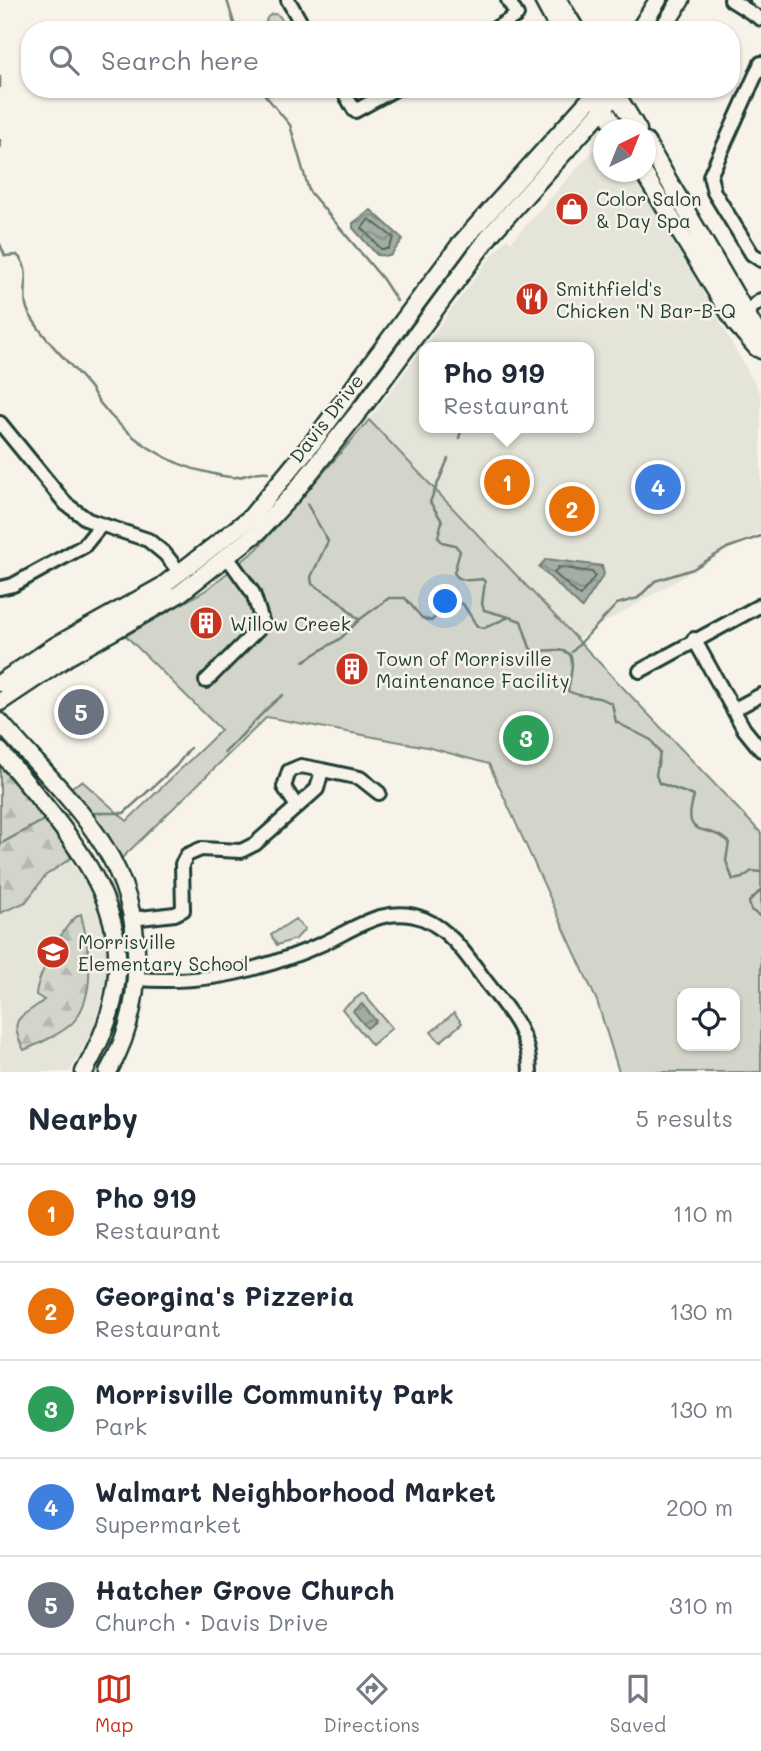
<!DOCTYPE html>
<meta charset="utf-8">
<style>
:root{--surface:#fff;--page:#f2f2f3;--text:#1f2937;--muted:#747a83;--line:#e0e1e3;--accent:#c8321e}
body{margin:0;font-family:Mali,sans-serif;background:var(--page);color:var(--text)}
.controls{position:absolute;right:21px;bottom:21px;display:grid;overflow:hidden;border-radius:14px;box-shadow:0 2px 5px #0004}
.controls button{width:63px;height:63px;display:grid;place-items:center;padding:0;border:0;border-bottom:2px solid var(--line);background:var(--surface);color:var(--text);font:35px sans-serif}
.compass{position:absolute;left:593px;top:119px;width:63px;height:63px;border-radius:50%;background:var(--surface);box-shadow:0 2px 5px #0004;rotate:43deg}
.you{position:absolute;left:446px;top:602px;width:24px;height:24px;margin:-18px;border:5px solid #fff;border-radius:50%;background:#1a73e8;box-shadow:0 0 0 10px #1a73e833}
.badge{display:grid;place-items:center;width:46px;height:46px;border-radius:50%;background:var(--accent);color:#fff;font-size:23px;font-weight:700}
.pin{position:absolute;translate:-50% -50%;border:4px solid #fff;box-shadow:0 2px 7px #0006}
.popup{position:absolute;left:419px;top:342px;width:175px;height:91px;box-sizing:border-box;display:grid;place-content:center;border-radius:14px;background:var(--surface);filter:drop-shadow(0 2px 5px #0005);font-size:23px;white-space:nowrap;color:var(--muted)}
.popup b{font-size:26px;color:var(--text)}
.popup::after{content:'';position:absolute;left:50%;top:100%;margin-left:-14px;border:14px solid transparent;border-top-color:var(--surface)}
.list{margin:0;padding:0;list-style:none}
h2{display:flex;justify-content:space-between;align-items:center;height:91px;margin:0;padding:0 28px;font-size:30px}
h2 small{font-size:23px;font-weight:400;color:var(--muted)}
.list li{display:grid;grid-template-columns:46px 1fr auto;gap:21px;align-items:center;box-sizing:border-box;height:98px;padding:0 28px;border-top:2px solid var(--line)}
.list b{display:block;font-size:26px;white-space:nowrap}
.list p{margin:0;font-size:23px;white-space:nowrap;color:var(--muted)}
.list em{font-size:23px;font-style:normal;color:var(--muted)}
.icon{flex:none;width:38px;height:38px;fill:none;stroke:currentColor;stroke-width:2;stroke-linecap:round;stroke-linejoin:round}
.map{position:relative;flex:none;width:761px;height:1072px;overflow:hidden}
.search{position:absolute;background:var(--surface);box-shadow:0 2px 5px #0004;left:21px;right:21px;top:21px;height:77px;display:flex;align-items:center;gap:18px;box-sizing:border-box;padding:0 24px;border-radius:28px;color:var(--muted);font-size:26px}
.sheet{height:581px;background:var(--surface)}
nav{display:flex;justify-content:space-around;align-items:center;box-sizing:border-box;height:98px;border-top:2px solid var(--line);background:var(--surface);font-size:19px;color:var(--muted)}
nav a{display:grid;justify-items:center;gap:4px}
nav .on{color:var(--accent)}
.map>svg:first-child{display:block}
.built{fill:#e5e4d9;fill-rule:evenodd}
.forest{fill:url(#forest-firs);stroke:#79897f;stroke-width:2}
.park{fill:#d3d5ca;stroke:#79897f;stroke-width:2;fill-rule:evenodd}
.water{fill:url(#water-waves);stroke:#6f8077;stroke-width:2}
.lines{fill:none;stroke-linecap:round;stroke-linejoin:round}
.shore{stroke:#546a60;stroke-width:2}
.stream{stroke:#6f8077;stroke-width:2.5}
.minor-casing{stroke:#1f3d34;stroke-width:18}
.major-casing{stroke:#1f3d34;stroke-width:21}
.minor{stroke:#f7f3e8;stroke-width:12}
.major{stroke:#f7f3e8;stroke-width:16}
.labels{text-anchor:middle;dominant-baseline:central;stroke-width:5;stroke-linejoin:round;paint-order:stroke}
.poi-label{font-size:19px;fill:#1f3d34;stroke:#f7f3e8;text-anchor:start}
.street-label{font-size:19px;fill:#1f3d34;stroke:#f7f3e8}
</style>
<div class="map">
<svg width="761" height="1072" viewBox="0 0 761 1072">
<defs>
<pattern id="forest-firs" width="22" height="20" patternUnits="userSpaceOnUse" patternTransform="scale(1.75)"><rect width="22" height="20" fill="#d3d5ca"/><path d="M5 1l3.5 6h-7zM16 11l3.5 6h-7z" fill="#b5b8ae"/></pattern>
<pattern id="water-waves" width="16" height="10" patternUnits="userSpaceOnUse" patternTransform="scale(1.75)"><rect width="16" height="10" fill="#a4ada3"/><path d="M0 5q4-4 8 0t8 0" fill="none" stroke="#858e86"/></pattern>
</defs>
<rect width="100%" height="100%" fill="#f7f3e8"/>
<filter id="ink" filterUnits="userSpaceOnUse"><feTurbulence type="fractalNoise" baseFrequency=".0143" numOctaves="2"/><feDisplacementMap in="SourceGraphic" scale="14" xChannelSelector="R" yChannelSelector="G"/><feConvolveMatrix kernelMatrix="1 2 1 2 8 2 1 2 1" color-interpolation-filters="sRGB"/></filter>
<g filter="url(#ink)">
<!-- built -->
<path class="built" d="M603,144L604,172H630L701,288L761,395V531L577,639L369,420L486,263L507,238L511,242L598,145ZM425,347H589V428H425Z
M56,841L88,885L105,930L108,974L94,1028L70,1072H0V853Z"/>
<!-- forest -->
<path class="forest" d="M0,765L63,840L71,858L45,876L26,902L0,913Z
M81,914C89,947 97,991 75,1020C67,1031 37,1045 24,1050C5,1015 25,1017 44,1000L36,995C36,978 65,920 81,914Z"/>
<!-- park -->
<path class="park" d="M266 22a8 8 0 1 1 16 0a8 8 0 1 1-16 0Z
M369,420L761,833V1072H619L597,1001L489,764L427,747L267,717L120,860L68,789L82,781L127,821L221,730L126,636L206,590L257,549ZM682,993H735V1046H682Z
M295,919L305,929L296,939L277,945L271,935Z
M363,993L392,1028L372,1045L342,1009Z
M454,1013L462,1023L440,1042L431,1032Z"/>
<!-- water -->
<path class="water" d="M371,210L403,239L390,256L377,255L353,228V223Z
M546,559L602,566L604,574L582,608L539,567Z
M362,1004L376,1021L367,1028L353,1011Z"/>
<g class="lines">
<!-- shore -->
<path class="shore" d="M369,219L394,238L388,249H381L362,228Z
M558,567L592,572L595,576L580,596L554,573Z"/>
<!-- stream -->
<path class="stream" d="M227,0L236,30
M0,77V87
M260,89L290,125L309,191L382,278L397,301
M0,140V148
M0,244L5,256L17,255C35,271 18,297 30,315C46,342 68,361 88,385C93,390 95,397 100,403C126,437 168,465 210,473C218,475 229,478 237,477C249,476 255,470 268,472
M433,343L438,347
M459,438L462,428
M448,459L430,502L442,521L438,537L442,542L455,545L460,551L454,573C461,583 471,580 482,579L485,582L482,604L484,610L509,617
M307,504L328,541L311,577L312,584L338,600L359,620L389,598H405L422,618L431,621L452,601L463,604L477,626L484,628L509,617L521,621L530,648L535,652C577,646 575,653 568,691C583,699 598,694 612,704L616,722L651,740L660,753L656,775L659,783L694,796C680,842 708,822 729,842L726,861L733,880L742,878L752,871L761,872
M572,652L617,604L638,598L655,581L693,569L727,548L761,536
M304,661L341,638L359,620
M224,753C245,734 261,711 283,695
M87,813H124L176,766L190,748
M59,815H74
M0,844L46,819
M761,890L749,902L751,910L761,917"/>
<defs>
<path id="minor" d="M288,0L305,30
M731,0L761,19
M757,0L761,3
M493,30L517,15L508,0
M761,63L710,176L714,192L752,254L761,260
M342,89L355,111L395,89
M740,317L761,300
M0,423L66,504L88,520L148,540L165,554L181,574
M0,588L13,585L84,546L101,525
M694,639L744,729L761,750
M640,671L761,605
M206,681L263,624L253,593L228,558
M733,710L761,695
M296,805L284,787L289,771L301,766L322,770
M132,919L175,914L183,910L182,864L187,855L201,849L241,851L255,844L317,789L322,770L360,778L379,793
M136,979C177,982 219,979 258,967C281,961 302,953 324,943C356,928 386,904 424,919C452,931 469,959 487,983C509,1011 530,1034 530,1072"/>
<path id="major" d="M543,0L559,30
M558,0L576,30
M639,30L658,0
M662,30L681,0
M613,89L638,130
M600,102L617,130
M646,142L754,327L761,350
M643,172L736,324L757,348
M0,683L55,646L161,587L250,518L313,442L461,243L599,89
M0,702L69,656L179,594L258,532L293,494L368,400L491,234L621,89
M0,722C34,762 76,801 104,846C146,913 147,1004 108,1072
M0,751C86,856 164,931 84,1072"/>
</defs>
<!-- minor casing -->
<use href="#minor" class="minor-casing"/>
<!-- major casing -->
<use href="#major" class="major-casing"/>
<!-- minor -->
<use href="#minor" class="minor"/>
<!-- major -->
<use href="#major" class="major"/>
</g>
</g>
<!-- icons -->
<defs>
<symbol id="shop-disc" viewBox="-11 -11 22 22"><circle r="9.5" fill="#c8321e" stroke="#f7f3e8"/><path d="M-5-2.5h2.3a2.7 3.5 0 0 1 5.4 0H5L5.5 6h-11ZM-1.5-2.5h3a1.5 2.3 0 0 0-3 0Z" fill="#fff"/></symbol>
<symbol id="restaurant-disc" viewBox="-11 -11 22 22"><circle r="9.5" fill="#c8321e" stroke="#f7f3e8"/><path d="M-5-6h1v4h1v-4h1v4h1v-4h1v5L-1.5 .5V6h-2V.5L-5-1ZM5-6V6H3V1.5H1.5Q1.5-4 5-6Z" fill="#fff"/></symbol>
<symbol id="building-disc" viewBox="-11 -11 22 22"><circle r="9.5" fill="#c8321e" stroke="#f7f3e8"/><path d="M-4-6H4V6H1V3H-1V6H-4ZM-2.5-4.3h1.7v1.8h-1.7ZM.8-4.3h1.7v1.8H.8ZM-2.5-1h1.7V.8h-1.7ZM.8-1h1.7V.8H.8Z" fill="#fff"/></symbol>
<symbol id="school-disc" viewBox="-11 -11 22 22"><circle r="9.5" fill="#c8321e" stroke="#f7f3e8"/><path d="M0-5L7-2L0 1L-7-2ZM-4 1L0 2.5L4 1V4Q0 6-4 4Z" fill="#fff"/></symbol>
</defs>
<g fill-rule="evenodd">
<use href="#shop-disc" x="553" y="190" width="38" height="38"/>
<use href="#restaurant-disc" x="513" y="280" width="38" height="38"/>
<use href="#building-disc" x="187" y="604" width="38" height="38"/>
<use href="#building-disc" x="333" y="650" width="38" height="38"/>
<use href="#school-disc" x="34" y="933" width="38" height="38"/>
</g>
<g class="labels">
<!-- poi labels -->
<g class="poi-label">
<text x="596" y="198">Color Salon<tspan x="596" dy="22">&amp; Day Spa</tspan></text>
<text x="556" y="288">Smithfield's<tspan x="556" dy="22">Chicken 'N Bar-B-Q</tspan></text>
<text x="230" y="623">Willow Creek</text>
<text x="376" y="658">Town of Morrisville<tspan x="376" dy="22">Maintenance Facility</tspan></text>
<text x="78" y="941">Morrisville<tspan x="78" dy="22">Elementary School</tspan></text>
</g>
<!-- street labels -->
<g class="street-label">
<text transform="translate(326 418) rotate(-52)">Davis Drive</text>
</g>
</g>
</svg>
<div class="controls">
<button><svg class="icon" aria-label="locate" viewBox="0 0 24 24"><circle cx="12" cy="12" r="6"/><path d="M12 2v4M12 18v4M2 12h4M18 12h4"/></svg></button>
</div>
<svg class="compass" viewBox="-18 -18 36 36"><path d="M0-13l5 13h-10z" fill="#e53935"/><path d="M0 13l5-13h-10z" fill="#747a83"/></svg>
<div class="you"></div>
<div class="pin badge" style="left:507px;top:482px;background:#e8710a">1</div>
<div class="popup"><b>Pho 919</b>Restaurant</div>
<div class="pin badge" style="left:572px;top:509px;background:#e8710a">2</div>
<div class="pin badge" style="left:526px;top:738px;background:#2e9e5b">3</div>
<div class="pin badge" style="left:658px;top:487px;background:#3f7fe0">4</div>
<div class="pin badge" style="left:81px;top:712px;background:#6b7280">5</div>
<div class="search"><svg class="icon" aria-label="search" viewBox="0 0 24 24"><circle cx="10" cy="10" r="6"/><path d="M15 15l6 6"/></svg>Search here</div>
</div>
<section class="sheet">
<h2>Nearby<small>5 results</small></h2>
<ul class="list">
<li><span class="badge" style="background:#e8710a">1</span><div><b>Pho 919</b><p>Restaurant</p></div><em>110 m</em></li>
<li><span class="badge" style="background:#e8710a">2</span><div><b>Georgina's Pizzeria</b><p>Restaurant</p></div><em>130 m</em></li>
<li><span class="badge" style="background:#2e9e5b">3</span><div><b>Morrisville Community Park</b><p>Park</p></div><em>130 m</em></li>
<li><span class="badge" style="background:#3f7fe0">4</span><div><b>Walmart Neighborhood Market</b><p>Supermarket</p></div><em>200 m</em></li>
<li><span class="badge" style="background:#6b7280">5</span><div><b>Hatcher Grove Church</b><p>Church · Davis Drive</p></div><em>310 m</em></li>
</ul>
</section>
<nav>
<a class="on"><svg class="icon" aria-label="map" viewBox="0 0 24 24"><path d="M3 6l6-2 6 2 6-2v14l-6 2-6-2-6 2zM9 4v14M15 6v14"/></svg>Map</a>
<a><svg class="icon" aria-label="directions" viewBox="0 0 24 24"><path d="M12 3l9 9-9 9-9-9zM9 14v-3h6M13 9l2 2-2 2"/></svg>Directions</a>
<a><svg class="icon" aria-label="saved" viewBox="0 0 24 24"><path d="M7 4h10v16l-5-4-5 4z"/></svg>Saved</a>
</nav>
